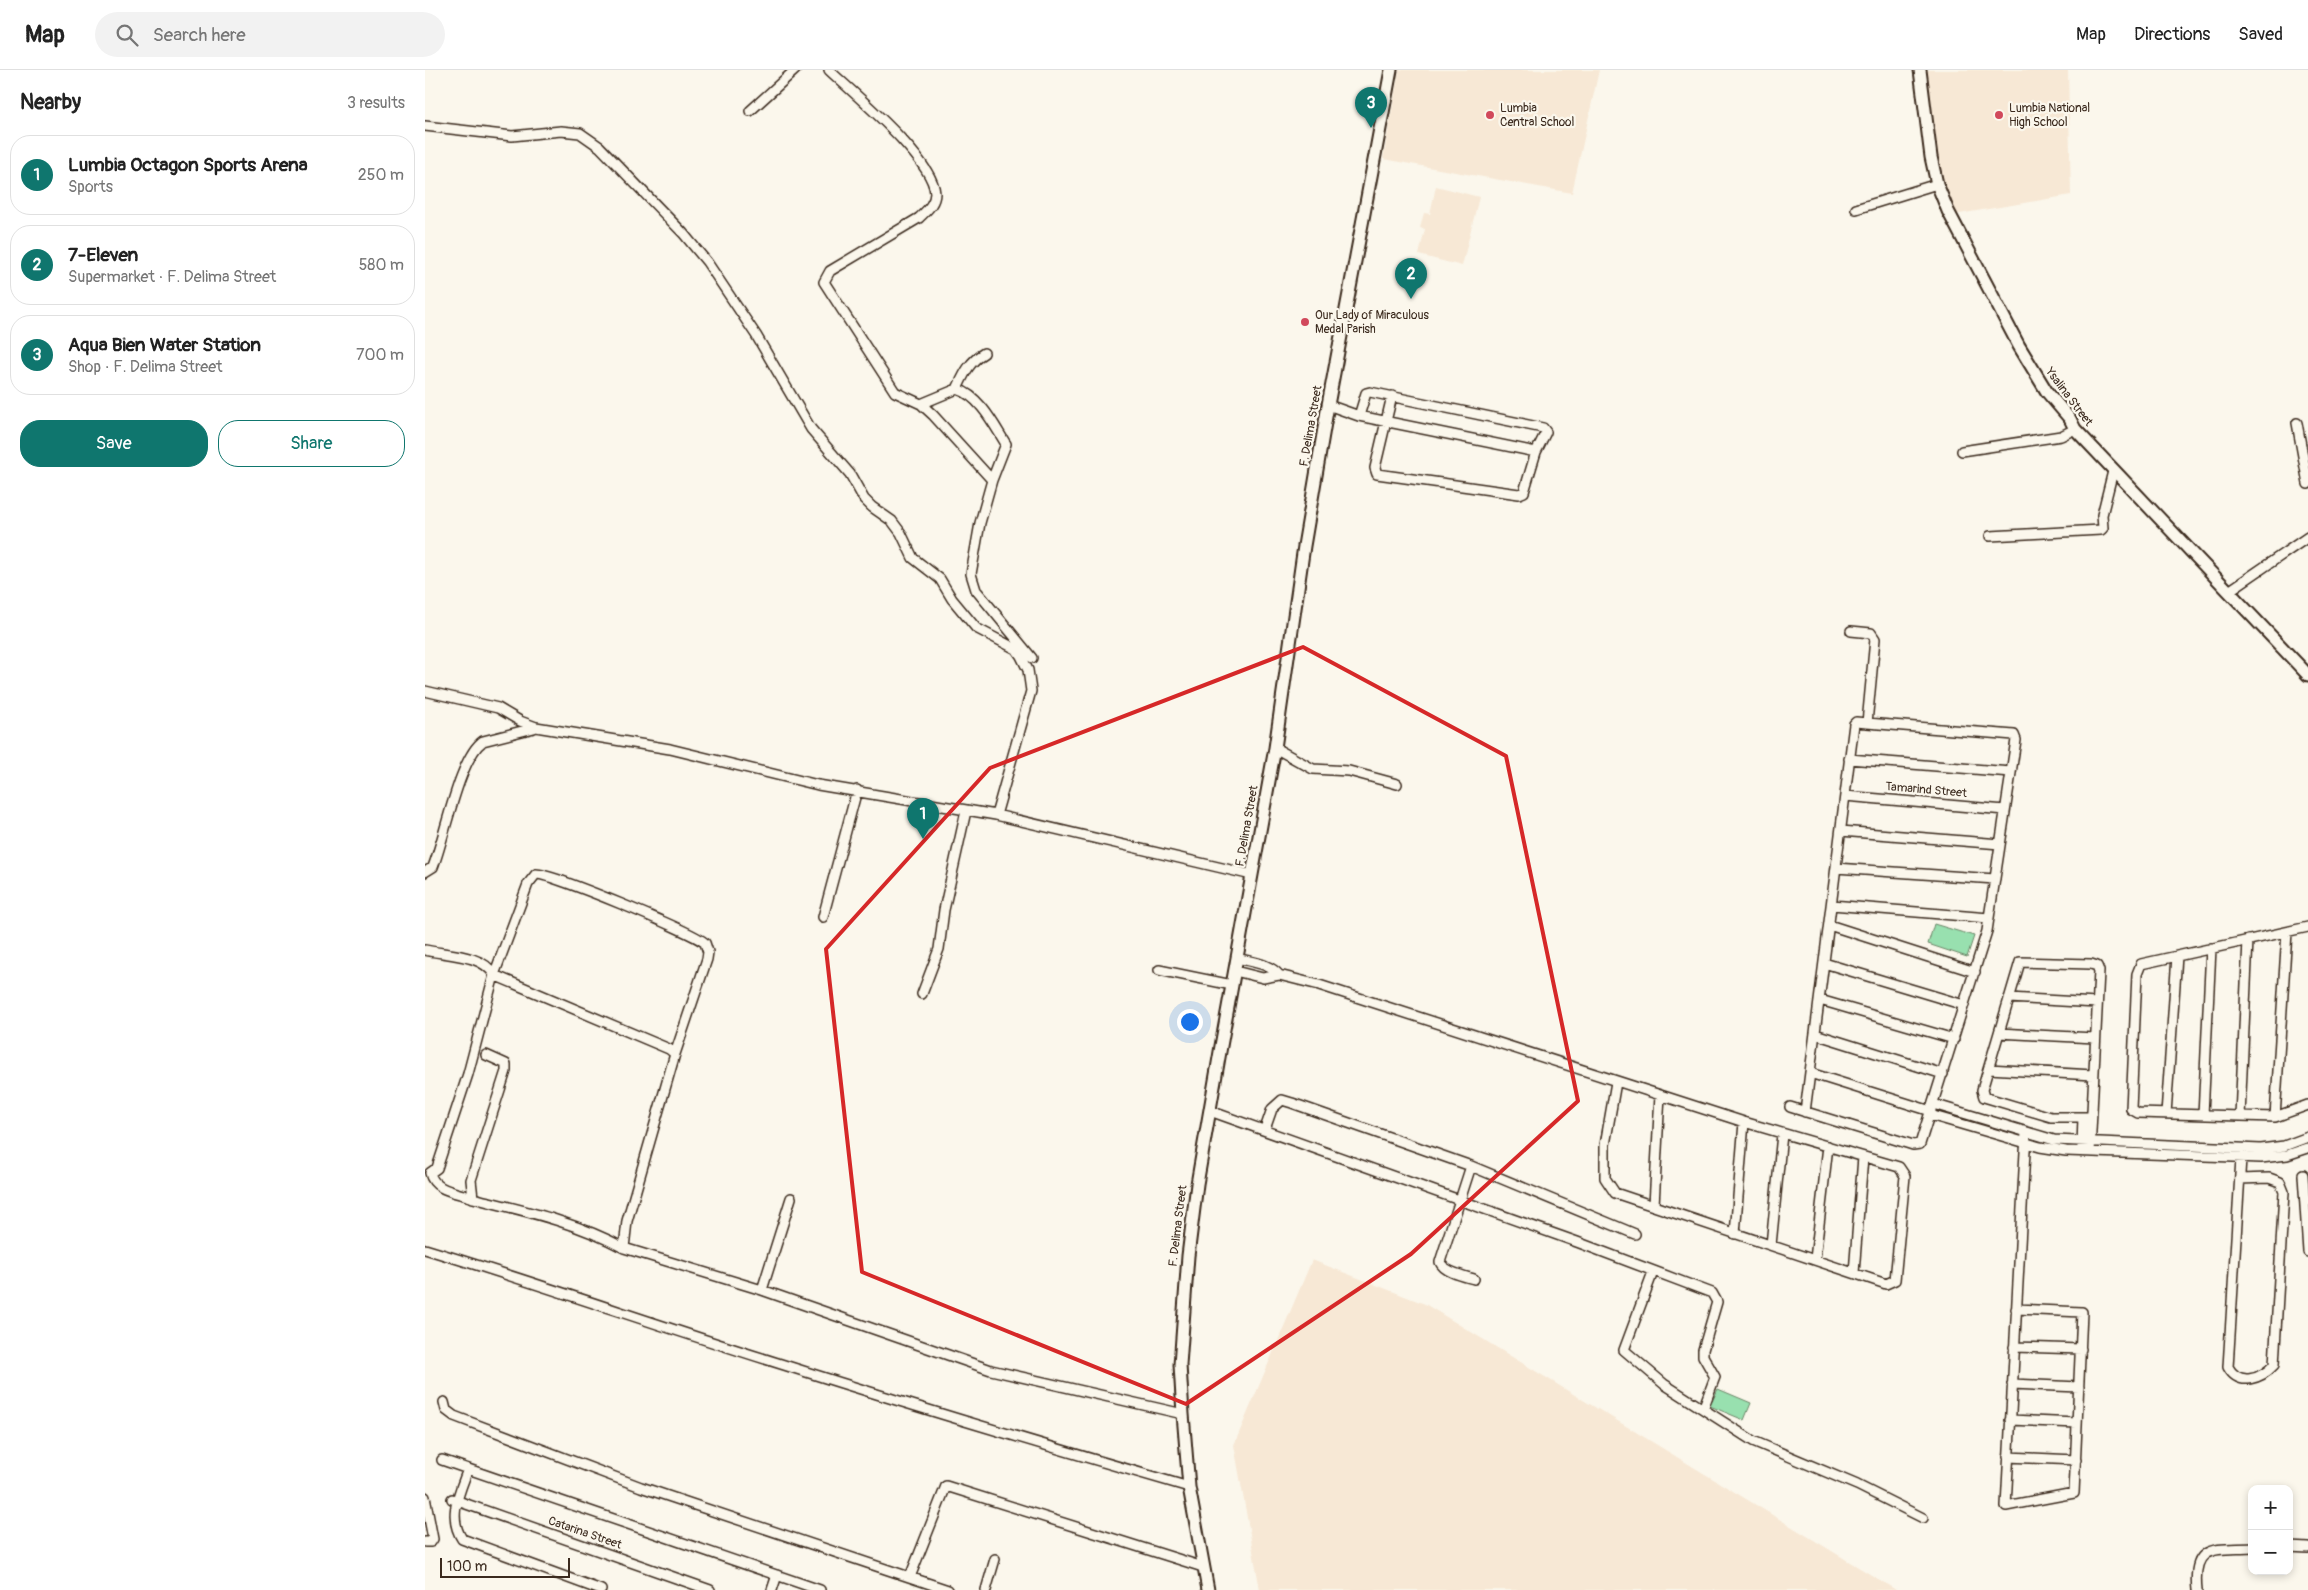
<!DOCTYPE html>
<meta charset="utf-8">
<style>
:root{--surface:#fff;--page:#f2f2f2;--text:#222;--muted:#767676;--line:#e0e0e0;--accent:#0f766e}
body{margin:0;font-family:Pangolin,sans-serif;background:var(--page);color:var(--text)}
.controls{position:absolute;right:15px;bottom:15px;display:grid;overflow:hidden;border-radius:10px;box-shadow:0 2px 8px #0003}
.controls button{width:45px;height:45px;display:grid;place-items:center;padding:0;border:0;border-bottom:1px solid var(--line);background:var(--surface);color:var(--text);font:25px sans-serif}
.scale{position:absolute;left:15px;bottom:12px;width:130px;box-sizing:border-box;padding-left:5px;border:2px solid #3b2a1e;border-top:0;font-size:14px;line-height:18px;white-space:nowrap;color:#3b2a1e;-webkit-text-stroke:4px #fbf7ec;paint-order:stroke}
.you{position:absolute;left:764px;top:951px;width:18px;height:18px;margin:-12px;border:4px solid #fff;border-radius:50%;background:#1a73e8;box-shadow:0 0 0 8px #1a73e833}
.badge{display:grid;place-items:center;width:32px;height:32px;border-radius:50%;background:var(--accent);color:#fff;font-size:16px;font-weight:700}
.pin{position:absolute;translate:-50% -41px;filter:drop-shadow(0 1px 2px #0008)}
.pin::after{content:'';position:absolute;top:26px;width:18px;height:15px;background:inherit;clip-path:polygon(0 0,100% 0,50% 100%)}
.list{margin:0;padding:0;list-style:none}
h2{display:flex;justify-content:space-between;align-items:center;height:65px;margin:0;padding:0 20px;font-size:21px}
h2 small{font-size:16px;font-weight:400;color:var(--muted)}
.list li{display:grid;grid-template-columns:32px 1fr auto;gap:15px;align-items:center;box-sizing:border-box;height:80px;margin:0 10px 10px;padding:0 10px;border:1px solid var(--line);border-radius:20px}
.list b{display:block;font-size:19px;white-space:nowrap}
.list p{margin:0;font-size:16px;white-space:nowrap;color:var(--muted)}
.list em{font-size:16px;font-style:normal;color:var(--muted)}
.actions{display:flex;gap:10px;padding:15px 20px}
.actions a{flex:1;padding:11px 0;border:1px solid var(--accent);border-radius:20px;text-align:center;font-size:18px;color:var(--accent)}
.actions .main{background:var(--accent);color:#fff}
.icon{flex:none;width:28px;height:28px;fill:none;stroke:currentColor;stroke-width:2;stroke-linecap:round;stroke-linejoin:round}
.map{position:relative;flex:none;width:1883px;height:1520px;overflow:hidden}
header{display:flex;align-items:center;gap:30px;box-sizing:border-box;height:70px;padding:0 25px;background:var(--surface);border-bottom:1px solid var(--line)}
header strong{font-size:24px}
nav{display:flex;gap:28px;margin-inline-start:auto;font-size:18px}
.search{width:350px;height:45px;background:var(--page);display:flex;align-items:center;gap:12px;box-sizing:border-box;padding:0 18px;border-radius:28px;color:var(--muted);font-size:19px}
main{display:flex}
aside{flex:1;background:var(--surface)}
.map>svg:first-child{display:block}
.built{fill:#f7e8d5}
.pitch{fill:#98e0af;stroke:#6a8566}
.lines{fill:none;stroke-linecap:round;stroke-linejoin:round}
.minor-casing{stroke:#3b2a1e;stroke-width:12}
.tertiary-casing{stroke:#3b2a1e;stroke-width:15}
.minor{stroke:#fbf7ec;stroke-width:9}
.tertiary{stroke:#fbf7ec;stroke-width:11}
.marked{fill:none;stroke:#d62828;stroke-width:4;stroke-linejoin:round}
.poi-dot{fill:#d1495b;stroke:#fbf7ec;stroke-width:2}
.labels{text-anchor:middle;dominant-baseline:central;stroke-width:4.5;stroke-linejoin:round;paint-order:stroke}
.poi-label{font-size:12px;fill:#3b2a1e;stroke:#fbf7ec;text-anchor:start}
.street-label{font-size:12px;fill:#3b2a1e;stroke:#fbf7ec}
</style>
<header>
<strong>Map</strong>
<div class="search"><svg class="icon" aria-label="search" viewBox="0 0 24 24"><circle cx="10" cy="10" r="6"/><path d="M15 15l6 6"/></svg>Search here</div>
<nav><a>Map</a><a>Directions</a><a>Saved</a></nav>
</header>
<main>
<aside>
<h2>Nearby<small>3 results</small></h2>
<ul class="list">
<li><span class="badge">1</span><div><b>Lumbia Octagon Sports Arena</b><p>Sports</p></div><em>250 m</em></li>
<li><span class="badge">2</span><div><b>7-Eleven</b><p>Supermarket · F. Delima Street</p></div><em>580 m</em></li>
<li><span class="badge">3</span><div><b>Aqua Bien Water Station</b><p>Shop · F. Delima Street</p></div><em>700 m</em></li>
</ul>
<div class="actions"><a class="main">Save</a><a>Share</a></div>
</aside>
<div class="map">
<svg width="1883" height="1520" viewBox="0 0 1883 1520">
<rect width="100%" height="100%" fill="#fbf7ec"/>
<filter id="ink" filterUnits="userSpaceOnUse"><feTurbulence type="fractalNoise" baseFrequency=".02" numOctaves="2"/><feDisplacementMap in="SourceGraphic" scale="10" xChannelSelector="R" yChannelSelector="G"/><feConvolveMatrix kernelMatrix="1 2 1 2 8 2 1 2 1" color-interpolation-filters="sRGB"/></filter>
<g filter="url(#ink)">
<!-- built -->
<path class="built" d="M974,0H1174L1147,123L958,89Z
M1499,0H1643L1646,125L1528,145L1509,91Z
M1011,116L1054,127L1037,196L994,185L1000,159L995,158L999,143L1005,144Z
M887,1190L1000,1234L1471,1520H835L809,1375Z"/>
<!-- pitch -->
<path class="pitch" d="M1509,854L1549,866L1542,887L1503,874Z
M1293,1319L1326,1333L1319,1350L1285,1336Z"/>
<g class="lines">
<defs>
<path id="minor" d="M404,0C429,24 508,89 510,123C510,134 501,141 494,148L405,201L399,212L470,322L496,334L508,345L567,410L555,453L546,504L551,520L607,588
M325,41L370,0
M0,56L87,66L136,61L155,63L175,77L258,163L282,192L331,265L386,359L425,404L439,429L447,437L467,451L476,463L488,488L515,509L527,529L551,558L591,579L596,586L603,600L606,621L571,745
M1431,139L1512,114
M532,319C539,304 544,292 559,283
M496,334L532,319C555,326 569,355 581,374L567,410
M903,335L934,346L1111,382
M934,346L941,323L945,322L1118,358L1121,362L1111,382L1099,422L1094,424L952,404L950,398L967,326
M1872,353L1883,414
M1537,381L1636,366L1650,359
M1565,466L1676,460L1678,458L1677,445L1688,401
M1804,521L1883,467
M1426,561L1446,563L1450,569L1442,653
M0,621L73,638L95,651L111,657L245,679L393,715L571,745L827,805
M850,678L888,699L924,701L972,714
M1424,689L1586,702
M1420,726L1580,740
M1416,761L1575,774
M1411,798L1570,809
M0,802L8,797C20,767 34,688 58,671L109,658
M1407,835L1564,848
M398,847L432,720
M1404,855L1550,902
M1883,857L1716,894L1712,904L1706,1039L1713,1043L1850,1047L1883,1035
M0,880C21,885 58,884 69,905L244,979L250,984L202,1151L199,1178L337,1220L566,1300L758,1344
M812,888C826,892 844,893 854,905
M1399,893L1539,935
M734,900L807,915
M810,901L838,908L854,905L894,915L1319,1052L1474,1097L1480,1106L1470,1210L1461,1214L1190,1123L1180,1108V1075L1191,1012
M497,924L514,879L519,840L541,741
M1584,928L1672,933
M1395,930L1529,969
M1574,963L1670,968
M1390,964L1518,1004
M61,985L81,994V1001L46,1110L48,1128C100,1141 151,1152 199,1178
M1564,999L1668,1005
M1385,1003L1506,1041
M1508,1034L1629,1070L1836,1079L1859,1076L1883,1067
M1365,1037L1488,1075L1495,1074L1562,861L1591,670L1589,665L1442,653L1431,652L1429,654L1380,1042
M785,1041L1152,1172L1287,1223L1292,1232L1278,1280V1286L1290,1307L1278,1339
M1741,1044L1752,886
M1505,1045L1615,1077L1641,1081L1836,1088L1862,1085L1883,1078
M1778,1045L1786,878
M1815,1046L1823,870
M1850,1047L1862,862
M840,1059L847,1039L857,1030L867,1033L1046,1096L1210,1164
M1657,1077L1658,1047
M1665,1082L1674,901L1672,896L1666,894L1595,892L1557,1020L1559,1027L1626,1047H1666
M1046,1096L1015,1192C1019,1202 1038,1206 1049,1209
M1878,1105L1883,1182
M1815,1109L1844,1108L1855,1112L1859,1122L1849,1295C1836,1309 1814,1317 1803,1297L1816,1088
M48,1128C32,1122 9,1121 5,1103L12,1098L43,1004L69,905L103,814L111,804C125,803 268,862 280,873L283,882L282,889L250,984
M1229,1135L1235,1025
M1310,1164L1319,1052
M1346,1175L1357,1064
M0,1179C119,1215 237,1257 356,1294C491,1337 628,1378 764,1417
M1390,1189L1403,1076
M1228,1202L1199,1280L1239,1314L1328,1371L1432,1415L1498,1448
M1429,1203L1438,1087
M337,1220L366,1128
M1591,1239L1657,1242L1649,1423L1581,1436L1601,1063
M1589,1277L1656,1279
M1587,1314L1654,1317
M19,1332L21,1340L29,1346L216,1417L523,1520
M1585,1350L1652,1353
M1583,1387L1651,1390
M17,1390L395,1520
M43,1399C35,1421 22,1446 37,1469L176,1520
M0,1427L8,1469L6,1472H0
M27,1429L285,1520
M1864,1477L1883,1478
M485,1507L521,1416L778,1497
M347,1520L352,1505
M561,1520L570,1489
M1772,1520C1767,1473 1790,1480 1827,1478"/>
<path id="tertiary" d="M1495,0L1506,87L1512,114L1523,141L1594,276L1622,322L1645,349L1650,359L1883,605
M783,1520L764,1417L758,1344L755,1295L763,1186L772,1114L796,976L850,678L879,476L903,335L966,0"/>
</defs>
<!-- minor casing -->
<use href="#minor" class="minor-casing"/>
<!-- tertiary casing -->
<use href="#tertiary" class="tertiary-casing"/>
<!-- minor -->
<use href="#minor" class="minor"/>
<!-- tertiary -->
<use href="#tertiary" class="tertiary"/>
</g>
</g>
<!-- marked area -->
<path class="marked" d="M878,577L1081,686L1153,1031L986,1184L761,1334L437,1202L401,879L565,698Z"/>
<!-- markers -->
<g class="poi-dot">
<circle cx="1065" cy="45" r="5"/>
<circle cx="1574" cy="45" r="5"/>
<circle cx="880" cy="252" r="5"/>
</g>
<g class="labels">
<!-- poi labels -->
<g class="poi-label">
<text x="1075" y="38">Lumbia<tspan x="1075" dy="14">Central School</tspan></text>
<text x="1584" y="38">Lumbia National<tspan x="1584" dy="14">High School</tspan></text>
<text x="890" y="245">Our Lady of Miraculous<tspan x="890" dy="14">Medal Parish</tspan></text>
</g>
<!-- street labels -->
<g class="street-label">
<text transform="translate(1644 327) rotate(53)">Ysalina Street</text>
<text transform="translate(886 356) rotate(-80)">F. Delima Street</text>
<text transform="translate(1501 720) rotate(5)">Tamarind Street</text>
<text transform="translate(822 756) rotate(-80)">F. Delima Street</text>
<text transform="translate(753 1156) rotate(-83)">F. Delima Street</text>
<text transform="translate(160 1463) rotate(19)">Catarina Street</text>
</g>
</g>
</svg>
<div class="controls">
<button>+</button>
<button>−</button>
</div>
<div class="scale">100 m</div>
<div class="you"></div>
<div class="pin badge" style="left:498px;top:769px">1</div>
<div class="pin badge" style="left:986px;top:229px">2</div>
<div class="pin badge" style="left:946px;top:58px">3</div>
</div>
</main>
